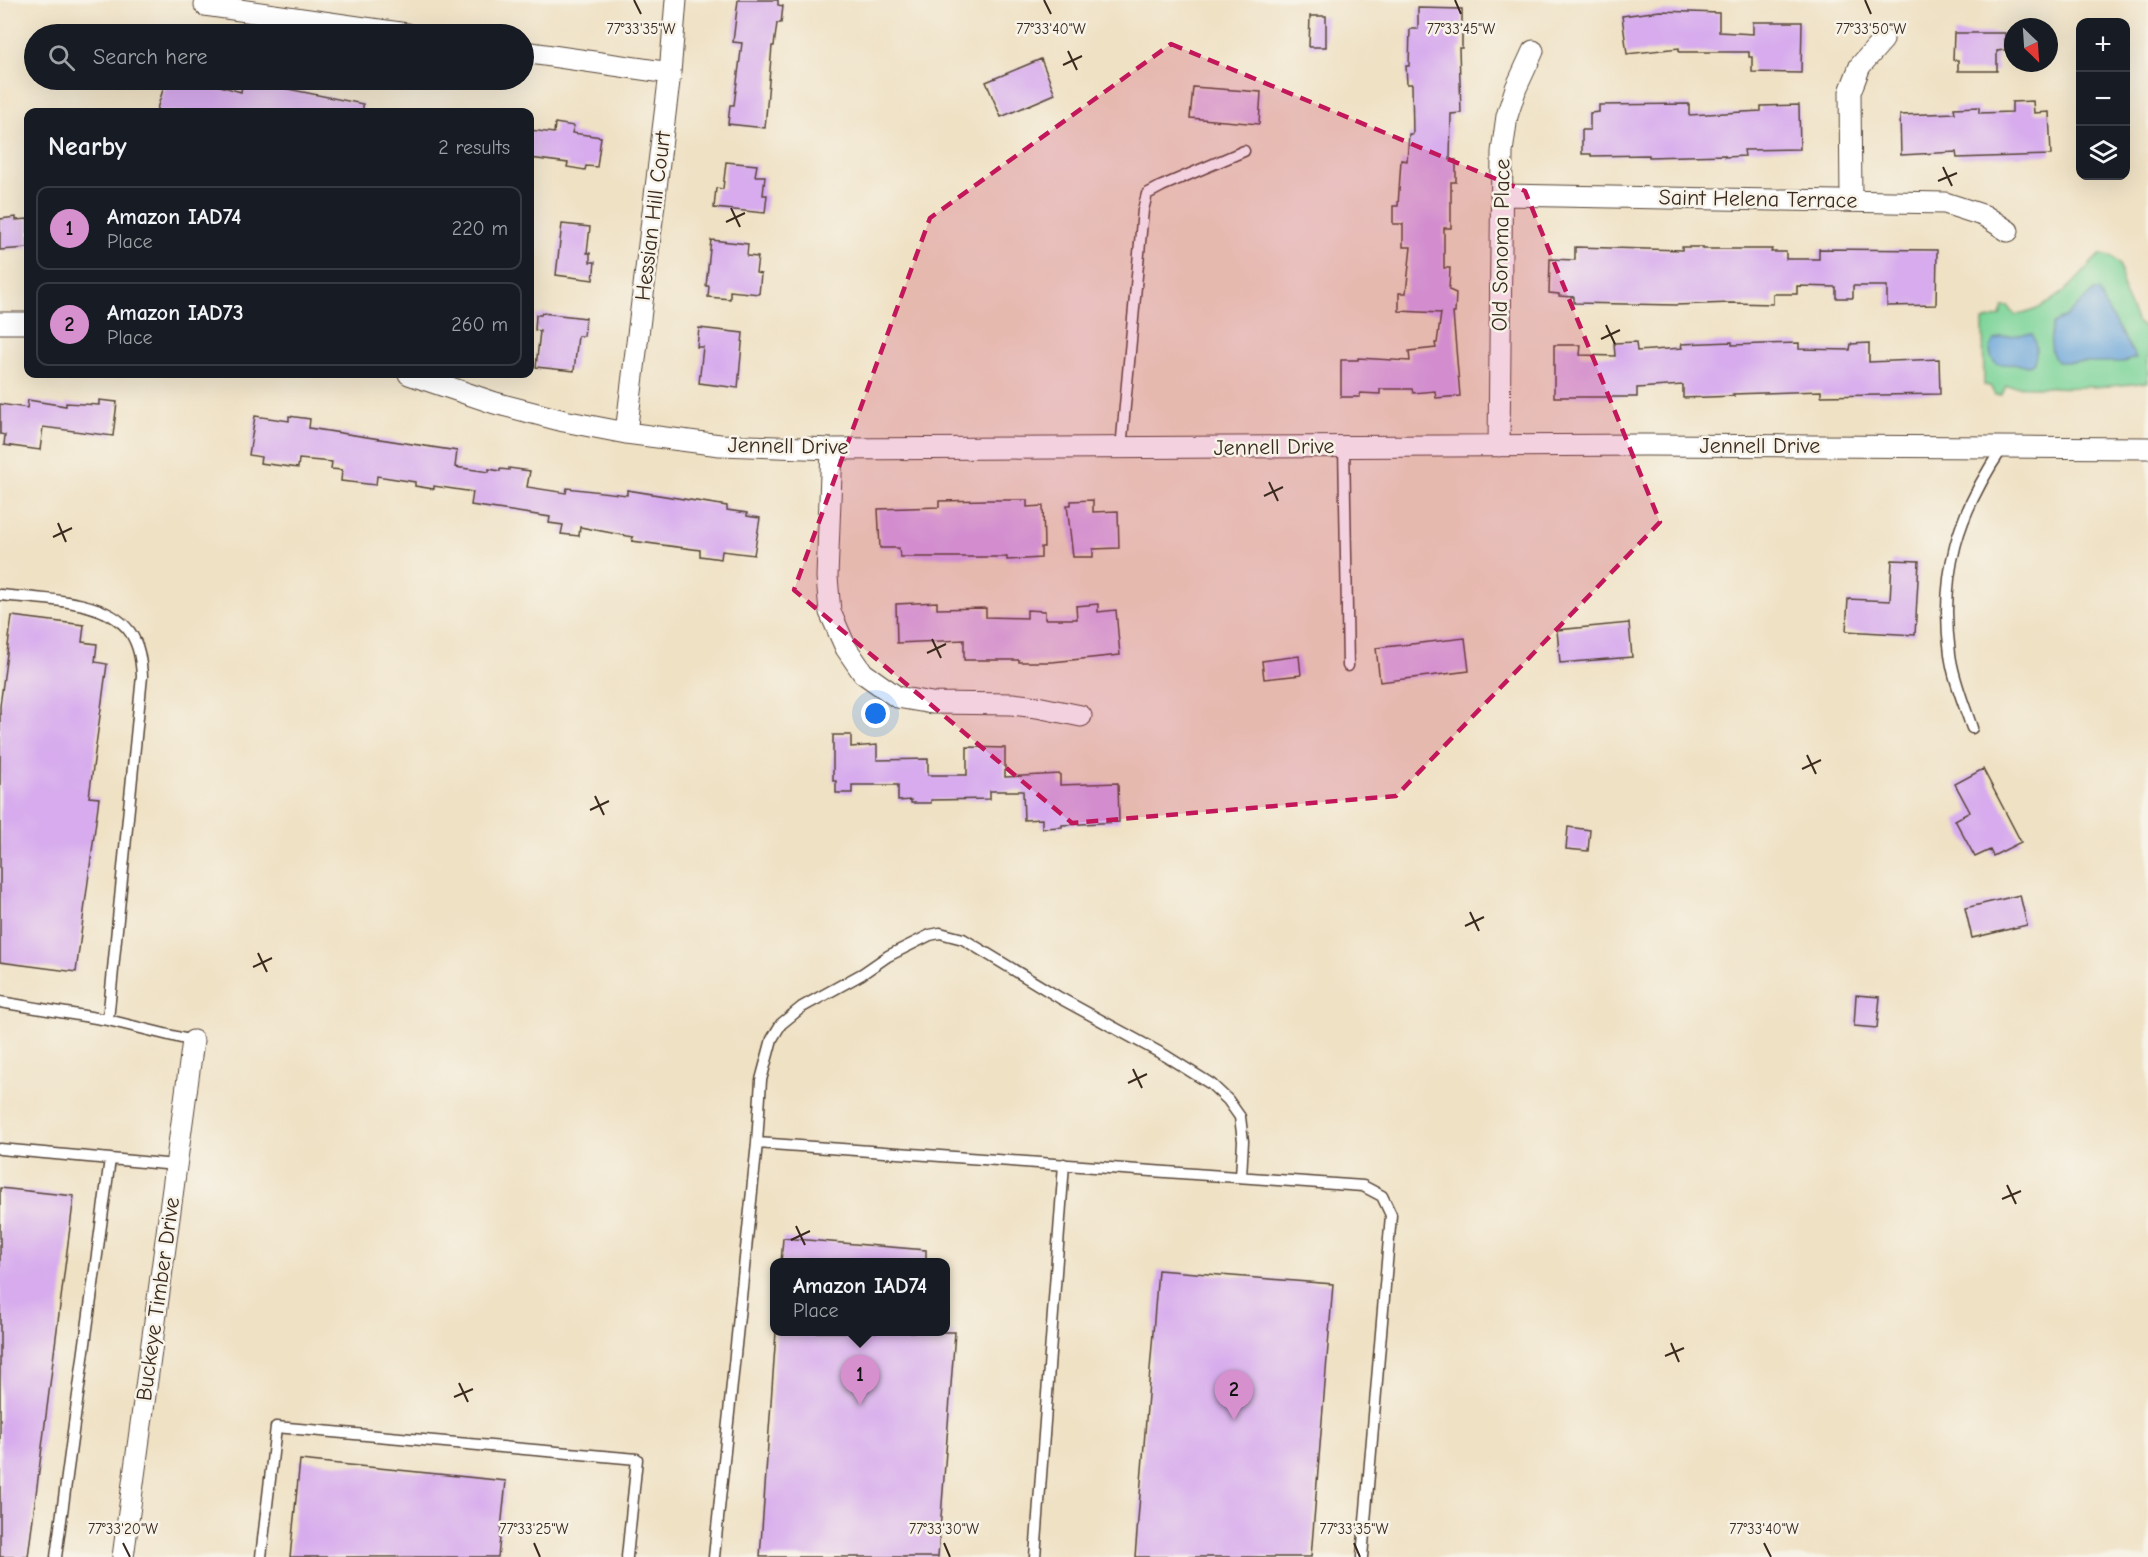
<!DOCTYPE html>
<meta charset="utf-8">
<style>
:root{--surface:#171b24;--page:#242831;--text:#f1f3f6;--muted:#9ea1a6;--line:#363941;--accent:#d690ce}
body{margin:0;font-family:"Comic Neue",sans-serif;background:var(--page);color:var(--text)}
.controls{position:absolute;right:18px;top:18px;display:grid;overflow:hidden;border-radius:12px;box-shadow:0 6px 24px #0002}
.controls button{width:54px;height:54px;display:grid;place-items:center;padding:0;border:0;border-bottom:2px solid var(--line);background:var(--surface);color:var(--text);font:30px sans-serif}
.compass{position:absolute;left:2004px;top:18px;width:54px;height:54px;border-radius:50%;background:var(--surface);box-shadow:0 6px 24px #0002;rotate:155deg}
.you{position:absolute;left:876px;top:714px;width:21px;height:21px;margin:-15px;border:4px solid #fff;border-radius:50%;background:#1a73e8;box-shadow:0 0 0 9px #1a73e833}
.badge{display:grid;place-items:center;width:39px;height:39px;border-radius:50%;background:var(--accent);color:#111;font-size:20px;font-weight:700}
.pin{position:absolute;translate:-50% -50px;filter:drop-shadow(0 2px 3px #0008)}
.pin::after{content:'';position:absolute;top:32px;width:21px;height:18px;background:inherit;clip-path:polygon(0 0,100% 0,50% 100%)}
.popup{position:absolute;left:770px;top:1258px;width:180px;height:78px;box-sizing:border-box;display:grid;place-content:center;border-radius:12px;background:var(--surface);filter:drop-shadow(0 2px 4px #0005);font-size:20px;white-space:nowrap;color:var(--muted)}
.popup b{font-size:22px;color:var(--text)}
.popup::after{content:'';position:absolute;left:50%;top:100%;margin-left:-12px;border:12px solid transparent;border-top-color:var(--surface)}
.list{margin:0;padding:0;list-style:none}
h2{display:flex;justify-content:space-between;align-items:center;height:78px;margin:0;padding:0 24px;font-size:26px}
h2 small{font-size:20px;font-weight:400;color:var(--muted)}
.list li{display:grid;grid-template-columns:39px 1fr auto;gap:18px;align-items:center;box-sizing:border-box;height:84px;margin:0 12px 12px;padding:0 12px;border:2px solid var(--line);border-radius:12px}
.list b{display:block;font-size:22px;white-space:nowrap}
.list p{margin:0;font-size:20px;white-space:nowrap;color:var(--muted)}
.list em{font-size:20px;font-style:normal;color:var(--muted)}
.icon{flex:none;width:33px;height:33px;fill:none;stroke:currentColor;stroke-width:2;stroke-linecap:round;stroke-linejoin:round}
.map{position:relative;flex:none;width:2148px;height:1557px;overflow:hidden}
.search{position:absolute;background:var(--surface);box-shadow:0 6px 24px #0002;left:24px;top:24px;width:510px;height:66px;display:flex;align-items:center;gap:15px;box-sizing:border-box;padding:0 21px;border-radius:33px;color:var(--muted);font-size:22px}
.panel{position:absolute;background:var(--surface);box-shadow:0 6px 24px #0002;left:24px;top:108px;width:510px;height:270px;border-radius:12px}
.map>svg:first-child{display:block}
.green{fill:#7cd499;stroke:#5c7f5c;stroke-width:1.5}
.water{fill:#68a4d9;stroke:#52677c;stroke-width:1.5}
.building{fill:#d7abed}
.lines{fill:none;stroke-linecap:round;stroke-linejoin:round}
.lane-casing{stroke:#564537;stroke-width:13}
.street-casing{stroke:#564537;stroke-width:23}
.lane{stroke:#fff;stroke-width:10}
.street{stroke:#fff;stroke-width:21}
.marked{fill:#c2185b;fill-opacity:0.2;stroke:#c2185b;stroke-width:4.5;stroke-dasharray:12 8;stroke-linejoin:round}
.ticks{fill:none;stroke:#3b2a1e;stroke-width:2}
.labels{text-anchor:middle;dominant-baseline:central;stroke-width:5;stroke-linejoin:round;paint-order:stroke}
.street-label{font-size:22px;fill:#3b2a1e;stroke:#f7f3e8}
.ticks-label{font-size:15px;text-anchor:middle;fill:#3b2a1e;stroke:#f7f3e8;stroke-width:5;stroke-linejoin:round;paint-order:stroke}
</style>
<div class="map">
<svg width="2148" height="1557" viewBox="0 0 2148 1557">
<rect width="100%" height="100%" fill="#f7f3e8"/>
<filter id="ink" filterUnits="userSpaceOnUse"><feTurbulence type="fractalNoise" baseFrequency=".0167" numOctaves="2"/><feDisplacementMap in="SourceGraphic" scale="12" xChannelSelector="R" yChannelSelector="G"/><feConvolveMatrix kernelMatrix="1 2 1 2 8 2 1 2 1" color-interpolation-filters="sRGB"/></filter>
<filter id="wash" filterUnits="userSpaceOnUse"><feTurbulence type="fractalNoise" baseFrequency=".008" numOctaves="4" result="noise"/><feDisplacementMap in="SourceGraphic" scale="24" xChannelSelector="R" yChannelSelector="G"/><feGaussianBlur stdDeviation="1.35" result="paint"/><feColorMatrix in="noise" values="0 0 0 0 0 0 0 0 0 0 0 0 0 0 0 0 0 1.4 0 .05"/><feComposite in="paint" operator="in"/></filter>
<g filter="url(#wash)">
<rect width="100%" height="100%" fill="#efe1c4"/>
<!-- green -->
<path class="green" d="M2102,254L2112,257L2120,265L2124,294L2136,320L2148,334V382C2100,389 2054,388 2006,386L2002,395H1995L1990,386L1984,385L1983,321L2000,316L2003,307H2009L2015,315C2042,312 2064,294 2082,274C2088,267 2093,259 2102,254Z"/>
<!-- water -->
<path class="water" d="M2094,291H2099L2107,309L2136,358L2124,362H2057C2049,353 2050,337 2052,325L2066,316Z
M2025,334H2032C2036,341 2038,356 2033,363L2029,365L1997,364C1989,359 1989,349 1993,341L2001,337Z"/>
<g id="blocks">
<!-- building -->
<path class="building" d="M738,0H778V5L783,6L781,23H777L774,46H772L765,128L728,124L730,105H734L742,43L733,42Z
M1418,8L1462,9V48H1459L1461,113L1451,114L1450,160H1456V182H1451V228H1444V268H1450L1449,290L1456,293L1455,313H1453L1460,396L1436,398L1435,391L1413,393L1412,389H1380V394L1360,393V397H1341V360H1358V358L1410,361L1409,351L1436,348L1435,343H1437L1441,313L1399,311V293H1406L1411,247H1403V224H1393V206H1398L1401,160L1407,161L1409,134H1413L1412,84H1407L1406,66H1409L1410,29H1418Z
M1660,11L1719,13V32L1753,34V22H1802L1801,73L1752,72V57H1749V52H1679V48L1627,54L1622,16Z
M1310,16H1326V47H1309Z
M1954,33H2005V50L1997,51V71H1958V60H1953Z
M1041,59L1055,94L1001,117L986,82Z
M166,80H200L241,92L243,80L363,104V112H156Z
M1193,87L1261,92L1259,124L1190,118Z
M2033,101L2034,113L2049,112L2051,155L1957,158L1956,152L1901,155L1900,115L1955,113L1954,108L1979,107V113L2012,112V102Z
M1689,104V115L1761,111V106L1799,105L1800,149L1744,150L1745,156L1725,157V155L1649,157V155L1591,156V154H1582V130H1590V113L1599,112V105Z
M555,123L574,126L572,133L601,137L597,167L586,166L585,170L567,167L568,163L530,158V130L554,133Z
M726,162L757,165L755,176H765L763,195H767L765,213L714,208L716,188L723,189Z
M16,217V220L28,219V248L0,250V219Z
M562,224L590,227L587,253H590V262H595L593,280L556,275Z
M711,240L748,244L747,256L758,257L756,273L761,274L759,294L730,291V299L708,297L709,286H706Z
M1575,247L1682,250V247H1703V249H1772L1771,252H1786V259H1819V249L1937,250L1936,305L1887,306V286H1853V298H1836V287L1797,286V294H1773V304L1731,303L1676,305L1574,303V297L1559,296V294L1549,293L1550,259L1575,260Z
M542,313L586,318L584,336H578L574,371L536,367L540,331L535,330L536,315H541Z
M699,328L743,333L738,388L699,383L703,347H697Z
M1636,342L1637,351L1682,348L1681,344L1732,342V345L1799,343V349L1850,350L1851,344L1869,343V362L1939,359L1940,394L1821,396V391L1733,394L1734,396L1683,398V385L1637,388V397H1554V345H1581L1580,355L1615,356L1614,343Z
M28,400L66,406V403L99,405V400L117,402L113,436L43,427L40,450L4,445L5,435L0,434V404L27,408Z
M255,416L289,421V416L310,419L309,428L457,451L455,467L489,472V469L500,471V469L509,470V468L530,471L527,487L566,493L567,488L627,495V490L727,506V510L747,513V516L760,518L754,555L722,551L721,559L700,556V550L632,541L633,537L580,527L579,536L561,534L563,525L549,523L550,517L471,505L473,492L434,486V489L415,486V482L377,476L376,485L341,481L342,470L331,469L332,462L299,459L298,468L260,463L261,457L249,455Z
M988,500H1027V507L1043,506L1044,547H1041V558L1007,560V557H900L899,548H880L878,509L939,507V501Z
M1093,500V512L1118,511L1119,548L1093,549V557H1073L1067,505H1071V501Z
M1892,560L1919,561L1915,635L1846,631L1848,599L1890,601Z
M937,602V609L986,608V617L1027,618V610L1045,611V619H1077L1076,606L1098,604V612L1116,610L1120,655L1052,662H1019V660H964V640L897,643L896,604Z
M12,616L84,625L82,642L97,644L95,662L107,664L89,797L99,798L76,972L0,962V706Z
M1629,623L1632,657L1560,663L1557,630Z
M1465,638L1469,671L1380,682L1376,648Z
M1299,656L1301,675L1264,679L1262,661Z
M833,735H851V747L877,745V760L928,759V775H967V747L1005,748V777L1060,774V785L1118,783L1119,822L1062,825V827L1042,828V819L1024,820L1023,791H990V799L931,800V803H911V800L898,801V785H852V793H836V781H833Z
M1983,769L2021,842L1993,856L1990,850L1975,857L1955,820L1970,812L1955,784Z
M1568,827L1590,830L1588,851L1566,849Z
M2020,895L2027,925L1972,938L1965,908Z
M1856,995L1880,997L1877,1028L1854,1026Z
M0,1188L74,1196L28,1557H0Z
M783,1238L926,1250V1263H781Z
M1158,1270L1333,1284L1311,1557H1135Z
M776,1332H955L938,1557H760Z
M300,1460L506,1481L498,1557H290Z"/>
</g>
</g>
<g filter="url(#ink)">
<use href="#blocks" fill-opacity="0" stroke="#564537" stroke-width="1.5"/>
<g class="lines">
<defs>
<path id="lane" d="M1344,446L1348,666
M1121,449L1143,210L1147,194L1162,186L1244,151
M0,595C38,599 106,598 130,632C139,645 141,660 142,676L108,1020
M1972,728C1964,704 1953,679 1950,654C1939,573 1958,513 2003,447
M0,1002L108,1020L193,1041
M757,1143L761,1080L772,1039L781,1024L802,1007L862,974L888,956L930,935L940,933L963,939L1060,998L1166,1056L1211,1084L1228,1100L1240,1117L1243,1141L1241,1177
M0,1149L176,1165
M56,1557L110,1159
M261,1557L276,1427L637,1459L627,1557
M714,1557L757,1143L1363,1186L1382,1196L1391,1215L1362,1557
M1035,1557L1064,1164"/>
<path id="street" d="M205,5L407,34
M524,52L670,73
M1501,195L1945,203L1985,216L2008,231
M1851,201L1850,92L1860,66L1883,40
M0,323H28
M409,374L495,403L564,421L626,433L720,445L832,449L1645,445L2148,448
M626,433L670,73L676,0
M1499,446L1502,152L1507,116L1516,88L1533,51
M832,449L827,577L830,612L846,648L863,673L897,697L932,703L1012,704L1037,707L1081,716
M123,1557L193,1041"/>
</defs>
<!-- lane casing -->
<use href="#lane" class="lane-casing"/>
<!-- street casing -->
<use href="#street" class="street-casing"/>
<!-- lane -->
<use href="#lane" class="lane"/>
<!-- street -->
<use href="#street" class="street"/>
</g>
</g>
<!-- marked area -->
<path class="marked" d="M1171,44L1525,191L1660,522L1396,796L1072,823L794,590L930,218Z"/>
<!-- ticks -->
<path class="ticks" d="M634,0L641,14M1044,0L1051,14M1455,0L1461,14M1865,0L1871,14M1068,51L1077,70M1063,65L1082,56M1943,167L1952,186M1938,181L1957,173M731,208L740,227M726,222L745,213M1606,325L1615,344M1601,339L1620,330M1269,482L1278,501M1264,496L1283,487M58,523L66,542M53,537L72,528M932,639L941,658M927,653L946,644M1807,755L1816,774M1802,769L1821,760M595,796L604,815M590,810L609,801M1470,912L1479,931M1465,926L1484,917M258,953L267,972M253,967L272,958M1133,1069L1142,1088M1128,1083L1147,1074M2007,1185L2016,1204M2002,1199L2021,1191M796,1226L805,1245M791,1240L810,1231M1671,1343L1679,1362M1665,1356L1684,1348M459,1383L468,1402M454,1397L473,1389M123,1543L130,1557M534,1543L540,1557M944,1543L950,1557M1354,1543L1360,1557M1764,1543L1771,1557"/>
<g class="labels">
<!-- street labels -->
<g class="street-label">
<text transform="translate(1758 199) rotate(1)">Saint Helena Terrace</text>
<text transform="translate(653 216) rotate(-83)">Hessian Hill Court</text>
<text transform="translate(1501 245) rotate(-89)">Old Sonoma Place</text>
<text transform="translate(788 446) rotate(1)">Jennell Drive</text>
<text x="1760" y="446">Jennell Drive</text>
<text transform="translate(1274 447) rotate(-1)">Jennell Drive</text>
<text transform="translate(158 1299) rotate(-82)">Buckeye Timber Drive</text>
</g>
</g>
<g class="ticks-label">
<text x="641" y="34">77°33'35"W</text>
<text x="1051" y="34">77°33'40"W</text>
<text x="1461" y="34">77°33'45"W</text>
<text x="1871" y="34">77°33'50"W</text>
<text x="123" y="1534">77°33'20"W</text>
<text x="534" y="1534">77°33'25"W</text>
<text x="944" y="1534">77°33'30"W</text>
<text x="1354" y="1534">77°33'35"W</text>
<text x="1764" y="1534">77°33'40"W</text>
</g>
</svg>
<div class="controls">
<button>+</button>
<button>−</button>
<button><svg class="icon" aria-label="layers" viewBox="0 0 24 24"><path d="M12 4l9 5-9 5-9-5zM3 14l9 5 9-5"/></svg></button>
</div>
<svg class="compass" viewBox="-18 -18 36 36"><path d="M0-13l5 13h-10z" fill="#e53935"/><path d="M0 13l5-13h-10z" fill="#9ea1a6"/></svg>
<div class="you"></div>
<div class="pin badge" style="left:860px;top:1405px">1</div>
<div class="popup"><b>Amazon IAD74</b>Place</div>
<div class="pin badge" style="left:1234px;top:1420px">2</div>
<div class="search"><svg class="icon" aria-label="search" viewBox="0 0 24 24"><circle cx="10" cy="10" r="6"/><path d="M15 15l6 6"/></svg>Search here</div>
<section class="panel">
<h2>Nearby<small>2 results</small></h2>
<ul class="list">
<li><span class="badge">1</span><div><b>Amazon IAD74</b><p>Place</p></div><em>220 m</em></li>
<li><span class="badge">2</span><div><b>Amazon IAD73</b><p>Place</p></div><em>260 m</em></li>
</ul>
</section>
</div>
